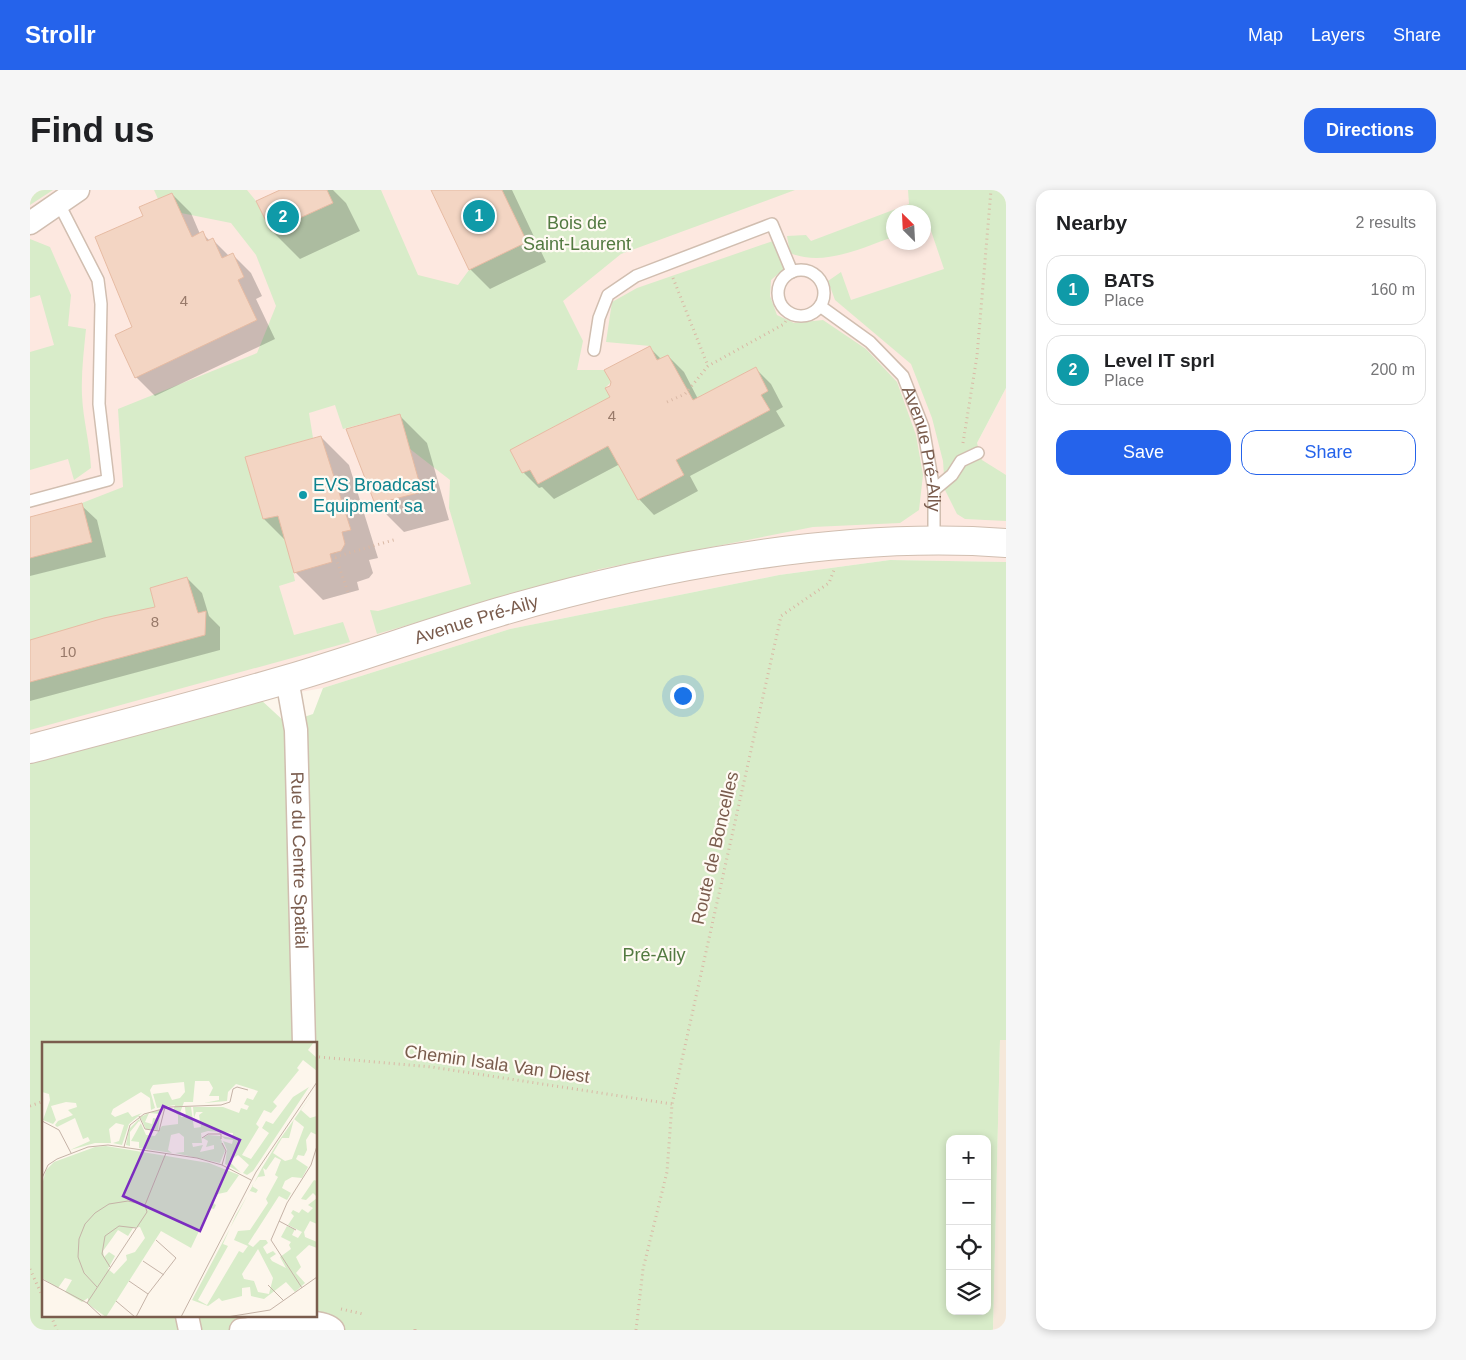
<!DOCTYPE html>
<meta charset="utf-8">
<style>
:root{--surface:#fff;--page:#f6f6f6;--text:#202124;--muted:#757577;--line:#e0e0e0;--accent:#2563eb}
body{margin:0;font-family:Arial,sans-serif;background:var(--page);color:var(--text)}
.controls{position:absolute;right:15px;bottom:15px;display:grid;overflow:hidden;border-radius:10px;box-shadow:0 2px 8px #0003}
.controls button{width:45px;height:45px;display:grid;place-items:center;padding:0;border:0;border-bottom:1px solid var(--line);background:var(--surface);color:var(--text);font:25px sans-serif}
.compass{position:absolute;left:856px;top:15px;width:45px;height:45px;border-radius:50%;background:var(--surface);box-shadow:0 2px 8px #0003;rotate:336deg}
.you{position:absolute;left:652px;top:505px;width:18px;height:18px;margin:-12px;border:4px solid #fff;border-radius:50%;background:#1a73e8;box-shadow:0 0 0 8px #1a73e833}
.badge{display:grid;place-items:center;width:32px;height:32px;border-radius:50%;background:var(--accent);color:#fff;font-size:16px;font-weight:700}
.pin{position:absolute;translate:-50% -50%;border:2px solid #fff;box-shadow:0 1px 5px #0006}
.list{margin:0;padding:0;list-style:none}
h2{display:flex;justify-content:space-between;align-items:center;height:65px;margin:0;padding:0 20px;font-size:21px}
h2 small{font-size:16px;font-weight:400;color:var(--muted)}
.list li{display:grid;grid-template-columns:32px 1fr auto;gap:15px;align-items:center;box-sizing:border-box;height:70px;margin:0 10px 10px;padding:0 10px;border:1px solid var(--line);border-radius:15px}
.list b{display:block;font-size:19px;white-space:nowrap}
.list p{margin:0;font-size:16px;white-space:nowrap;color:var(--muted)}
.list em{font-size:16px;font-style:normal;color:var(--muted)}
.actions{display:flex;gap:10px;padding:15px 20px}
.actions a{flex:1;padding:11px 0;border:1px solid var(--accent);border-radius:15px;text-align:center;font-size:18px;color:var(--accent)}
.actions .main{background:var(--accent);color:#fff}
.icon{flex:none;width:28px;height:28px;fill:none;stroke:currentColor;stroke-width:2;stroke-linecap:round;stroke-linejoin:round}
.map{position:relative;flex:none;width:976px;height:1140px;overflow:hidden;border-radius:15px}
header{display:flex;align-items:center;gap:30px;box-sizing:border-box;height:70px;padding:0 25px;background:var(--accent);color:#fff}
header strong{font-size:24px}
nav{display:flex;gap:28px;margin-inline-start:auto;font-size:18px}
.intro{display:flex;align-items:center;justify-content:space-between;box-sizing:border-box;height:120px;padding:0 30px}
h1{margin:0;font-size:35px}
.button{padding:12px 22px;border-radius:15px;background:var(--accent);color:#fff;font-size:18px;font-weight:700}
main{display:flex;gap:30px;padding:0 30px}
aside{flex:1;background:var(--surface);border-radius:15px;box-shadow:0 2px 8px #0003}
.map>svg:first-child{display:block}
.residential{fill:#f5e8da}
.commercial{fill:#fde8e0;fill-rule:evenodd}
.green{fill:#d8ecc9;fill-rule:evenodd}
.shadow{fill:#0003}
.building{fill:#f3d5c3;stroke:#e6bba3}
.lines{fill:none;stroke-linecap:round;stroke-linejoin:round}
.service-casing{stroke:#d1beb0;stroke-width:14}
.minor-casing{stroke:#d1beb0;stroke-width:25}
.tertiary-casing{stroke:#d1beb0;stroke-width:30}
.path{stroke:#d9b8a5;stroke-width:3;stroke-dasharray:1 4;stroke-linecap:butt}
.service{stroke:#fff;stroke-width:11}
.minor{stroke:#fff;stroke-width:22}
.tertiary{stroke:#fff;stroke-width:28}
.culture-dot{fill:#0f9aa8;stroke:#fffaf3;stroke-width:2}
.labels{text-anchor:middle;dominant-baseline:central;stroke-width:4.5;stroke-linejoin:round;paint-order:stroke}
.number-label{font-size:15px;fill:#987a6a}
.park-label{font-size:18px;fill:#537a41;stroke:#fffaf3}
.street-label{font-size:18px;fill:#7a5c4d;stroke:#fffaf3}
.culture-label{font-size:18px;fill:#0d838f;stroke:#fffaf3;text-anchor:start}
.inset-road{fill:none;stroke:#c5b3a7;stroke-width:1}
.view{fill:#7b2cbf;fill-opacity:0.15;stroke:#7b2cbf;stroke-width:2.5}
.inset-edge{fill:none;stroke:#7a5c4d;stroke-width:2.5}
</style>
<header>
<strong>Strollr</strong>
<nav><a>Map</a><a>Layers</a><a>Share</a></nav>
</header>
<div class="intro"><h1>Find us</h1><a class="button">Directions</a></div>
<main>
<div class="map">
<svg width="976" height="1140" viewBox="0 0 976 1140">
<rect width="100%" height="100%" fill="#fdf6ec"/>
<!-- residential -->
<path class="residential" d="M970,850H976V1140H963Z"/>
<!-- commercial -->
<path class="commercial" d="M0,0H949L947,253L976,198V372L860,370L749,385L480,439L293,498L230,509L0,573ZM864,22H894V52H864Z"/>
<!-- green -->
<path class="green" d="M0,0H23L0,15Z
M124,0H217L226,11L241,41L303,13L297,0H351L388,85L428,95L439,80L497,52L472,0H765L591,64L533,111L553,151L547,180H574L581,192L575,198L584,215L570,212L480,260L492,283L500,280L508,294L597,246L594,284L608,310L654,285L642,263L663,261L740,220L731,205L738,201L726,177L659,212L655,197L638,165L627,170L620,156L576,152L582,112L607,98L743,51L755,78L741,90L740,106L747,125L764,133L793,130L836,159L867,192L886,245L893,285L889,320L870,333L783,337L570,379L347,444L340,420L348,421L441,394L419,318L420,290L380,259L369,224L313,239L305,215L279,223L283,248L215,267L233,329L252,325L265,391L249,396L264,445L313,432L320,452L0,540V492L74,472L83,460L87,469L175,445L176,421L168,423L157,387L120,398L125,417L75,428L0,450V368L62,352L52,313L93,297L88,219L227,163L246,116L226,65L201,33L151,23L142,3L128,9Z
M878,0H976V198L947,253L952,270L976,285V331L935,329L927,324L915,300L913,271L902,228L881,174L805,110L798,91L811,82L821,110L914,79L899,35L894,37V22H864L863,47C831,58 794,77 760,63L757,46L776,45L781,51L879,14Z
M0,49L20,57L41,105L38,136L56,139C54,160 51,183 52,205C53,230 60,253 61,278L44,290L38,269L0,280V162L24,155L10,105L0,108Z
M860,370L976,372V850H970L963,1140H0V573L230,509L256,533L283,524L293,498L480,439L749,385ZM14,854H286V1126H14ZM920,949H957V1121H920Z"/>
<!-- shadow -->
<path class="shadow" d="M253,0H303L316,13L330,41L270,69L242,41Z
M403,0H482L516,72L460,99L440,79Z
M142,4L161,23L170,44L172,43L180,51L183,50L199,66L203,65L221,83L232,106L226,109L245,149L125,206L106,187L103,137L115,26Z
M620,158L631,169L638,166L654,182L668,209L726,179L741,194L753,217L746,221L755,236L660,286L668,301L624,325L609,309L590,274L524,309L512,297L509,298L493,282L581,207V196Z
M369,225L397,253L419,330L374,342L346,314Z
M291,247L319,275L348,368L339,370L343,383L339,388L327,392L329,400L293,410L265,382L257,352L234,329Z
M51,315L67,330L76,367L0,386V328Z
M157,388L172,403L179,426L190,437V460L0,511V451L127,418Z"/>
<!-- building -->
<path class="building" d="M250,0H297L303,13L241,41L226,11Z
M401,0H472L497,52L439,80Z
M142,3L162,47L173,41L177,51L183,48L192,68L203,63L214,87L208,90L227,130L105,188L85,145L102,137L65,47L113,26L109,17Z
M620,156L627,170L638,165L663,210L726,177L738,201L731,205L740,220L646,270L654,285L608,310L578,256L508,294L500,280L492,283L480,260L580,207L575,198L580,196L581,192L574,180Z
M370,224L392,302L345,314L316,239Z
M291,246L321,340L312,342L315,354L311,361L300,364L302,372L264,383L248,326L233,329L215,267Z
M52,313L62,352L0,368V327Z
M157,387L168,423L176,421L175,445L0,492V450L74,428L125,417L120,398Z"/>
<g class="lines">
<defs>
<g id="service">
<circle cx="771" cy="103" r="23"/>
<path id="s1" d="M790,116L840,152L873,186L893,237L904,300V351"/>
<path d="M564,160L569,128L578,105L606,86L742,34L762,82"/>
<path d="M904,300L922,285L931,271L948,263"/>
<path d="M0,311L78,290L69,214L71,114L68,90L28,12"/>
</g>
<g id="minor">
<path d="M0,33L48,0"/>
<path id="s2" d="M257,489L266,540L274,854"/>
<path d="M157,1126L160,1140"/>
<path d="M211,1140C230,1138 291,1124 303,1140"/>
</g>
<g id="tertiary">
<path id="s3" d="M0,559C86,536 172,514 258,489C329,468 398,443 469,422C625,376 813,341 976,353"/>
</g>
</defs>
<!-- service casing -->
<use href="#service" class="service-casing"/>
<!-- minor casing -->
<use href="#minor" class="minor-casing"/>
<!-- tertiary casing -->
<use href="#tertiary" class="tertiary-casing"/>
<!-- path -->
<path class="path" d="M643,88L678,176
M637,212L655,204L678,176L754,134L760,124
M933,253L947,166L961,0
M304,363L318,402
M305,367L367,349
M289,867L402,877L642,914
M0,916L14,911
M0,1079L14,1110
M311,1119L333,1124
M21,1126L27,1140
M385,1140V1136
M606,1140L613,1079L637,982L642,914L751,426L799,393L804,380"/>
<!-- service -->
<use href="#service" class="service"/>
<!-- minor -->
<use href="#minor" class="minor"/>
<!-- tertiary -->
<use href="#tertiary" class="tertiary"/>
</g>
<!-- markers -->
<circle class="culture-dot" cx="273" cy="305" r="5"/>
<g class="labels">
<!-- number labels -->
<g class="number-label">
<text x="154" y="110">4</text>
<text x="582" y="225">4</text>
<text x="125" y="431">8</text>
<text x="38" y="461">10</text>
</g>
<!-- park labels -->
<g class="park-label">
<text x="547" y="33">Bois de<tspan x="547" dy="21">Saint-Laurent</tspan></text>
<text x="624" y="765">Pré-Aily</text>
</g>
<!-- street labels -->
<g class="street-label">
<text stroke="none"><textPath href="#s1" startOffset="185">Avenue Pré-Aily</textPath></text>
<text stroke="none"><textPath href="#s3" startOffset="465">Avenue Pré-Aily</textPath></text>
<text transform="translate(685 658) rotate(-77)">Route de Boncelles</text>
<text stroke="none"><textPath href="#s2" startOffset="182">Rue du Centre Spatial</textPath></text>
<text transform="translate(467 874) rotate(8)">Chemin Isala Van Diest</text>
</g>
<!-- culture labels -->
<g class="culture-label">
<text x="283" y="295">EVS Broadcast<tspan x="283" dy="21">Equipment sa</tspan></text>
</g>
</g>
<!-- overview -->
<g transform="translate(12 852)">
<rect width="275" height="275" fill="#fdf6ec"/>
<path d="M0,0H272L266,8L275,16V29L261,18L255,26L257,28L231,60L235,64L229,71L222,68L214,82L217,85L200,113L209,117L227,91L220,86L224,79L231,82L251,55L267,45L211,129L205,133L201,131L207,123L196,113L187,119L199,131L183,122L185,108L181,99L190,102L191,98L183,97L179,94L190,96L191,91L166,89L159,91L160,101H150L151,105L161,103L158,110L172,107V103L164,105L166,99L161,96L166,93L178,94L183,109L178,121L133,111L142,110V95L137,91L129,93L126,108L130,111L97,106V100L89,99L99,81L97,79L88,90V104L84,103L87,87L97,77L104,93L113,94L120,84L136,82V73L131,69L133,63L115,66L111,52L126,50L130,58L138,56L143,50L142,40L111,43L108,48L113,66L109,68L108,56L99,50L71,67L69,72L73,75L86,70L90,75L100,71L87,82L80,103L71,101L77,99L82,83L74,81L67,87L69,101H53L28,108L48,99L46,95L41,97L33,76L15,85L13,83L16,79L31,73L26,68L35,65L34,61L24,60L9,64L14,78L11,82L1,78L8,58L7,52L0,50ZM153,39H167L171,46L167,54H177V58L162,61L185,59L186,50L194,42L216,49L211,58L205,56L202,62L207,64L205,68L199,66L197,71L181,65H151L152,76L154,70H161L157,73L159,85L152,86L149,65H143L144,75H139L138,71L142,60H151ZM275,45L259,68L268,76L275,74V93L269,90L264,98L265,108L275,112L265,108L262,114L256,113L254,117L266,125L260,136L250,135L243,139L240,146L249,151L245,158L237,154L206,202L211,205L218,198H224L226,201L221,205L225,212L231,209L234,212L228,216L230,219L244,226L238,215L249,207L247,203L249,200L239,195L245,184L253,187L250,193L256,196L260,190L246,183L252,174L249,171L251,168L257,171L260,167L266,171L271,166L266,163L275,156V182L268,179L262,190L263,195L275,200V206L267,203L254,215L259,225L254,231L263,241L253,250L244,240L222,257L209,254L208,245L200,246V254L180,259L177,256L166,264L150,258L220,126L236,100ZM252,77L262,85L250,117L243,119L231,111L240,96H247ZM233,115L239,118L233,133L236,135L224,157L226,161L208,188L196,189L192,198L206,204L201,211L197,209L165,263L156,258L186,204L181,202L194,173L208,149L214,151L216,148L210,144L216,135L223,134L221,126L224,128ZM216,207L231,236L227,252L216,250L212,239L202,237L200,232ZM119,67L116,88L104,87L98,75L107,71L103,80L110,82L111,76L117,77L118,72L108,71ZM64,104L167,121L197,133L185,150L176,152L171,161L174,163L172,167L168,166L149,206L119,189L64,275L46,262V256L40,260L23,250L30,238L23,236L16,246L0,236V143L4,128L12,120L53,105ZM98,185L103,196L93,210L84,213L85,218L72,232L66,227L73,214L67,210L62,215L61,209L76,188L86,194L91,186ZM272,138L275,139V155L271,151L264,158L259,157Z" fill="#d8ecc9" fill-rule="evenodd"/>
<path class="inset-road" d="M97,74L103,87L117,89L123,65M0,79L17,88L29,111M160,96L166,92H179V97M180,101L184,109L180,123M82,105L88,83L102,72L128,65L179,63L188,60L191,47L195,45L206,48M0,136L6,123L15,117L46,105L66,103L155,116L180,123L209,138M103,163L124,111M237,179L254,188M101,219L122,233M68,225L60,212L63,194L77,184L94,186M0,237L45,261L60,275M87,239L106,252M226,243L242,259M260,246L229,198L245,161L269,123L275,104M74,259L93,275M45,261L105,170L103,163L86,159L67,162L53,171L43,182L37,197L36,215L42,231L55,245M94,275L106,252L134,216L114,198M139,275L214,130L275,40M185,275L228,268L275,235"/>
<path class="view" d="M121,64L198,98L158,189L81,154Z"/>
<rect width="275" height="275" class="inset-edge"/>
</g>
</svg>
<div class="controls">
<button>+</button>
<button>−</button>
<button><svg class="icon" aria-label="locate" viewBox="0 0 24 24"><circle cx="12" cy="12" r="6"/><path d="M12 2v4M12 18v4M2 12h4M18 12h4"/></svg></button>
<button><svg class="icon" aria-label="layers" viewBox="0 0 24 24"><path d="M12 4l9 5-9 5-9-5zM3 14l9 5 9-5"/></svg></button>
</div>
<svg class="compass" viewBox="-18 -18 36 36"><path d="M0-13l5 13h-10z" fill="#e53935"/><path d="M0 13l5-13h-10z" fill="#757577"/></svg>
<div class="you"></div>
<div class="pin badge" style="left:449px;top:26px;background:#0f9aa8">1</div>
<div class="pin badge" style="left:253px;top:27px;background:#0f9aa8">2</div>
</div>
<aside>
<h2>Nearby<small>2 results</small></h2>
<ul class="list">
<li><span class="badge" style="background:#0f9aa8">1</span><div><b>BATS</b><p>Place</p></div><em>160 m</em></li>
<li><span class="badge" style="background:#0f9aa8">2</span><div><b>Level IT sprl</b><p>Place</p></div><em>200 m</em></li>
</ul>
<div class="actions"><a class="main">Save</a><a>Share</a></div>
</aside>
</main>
